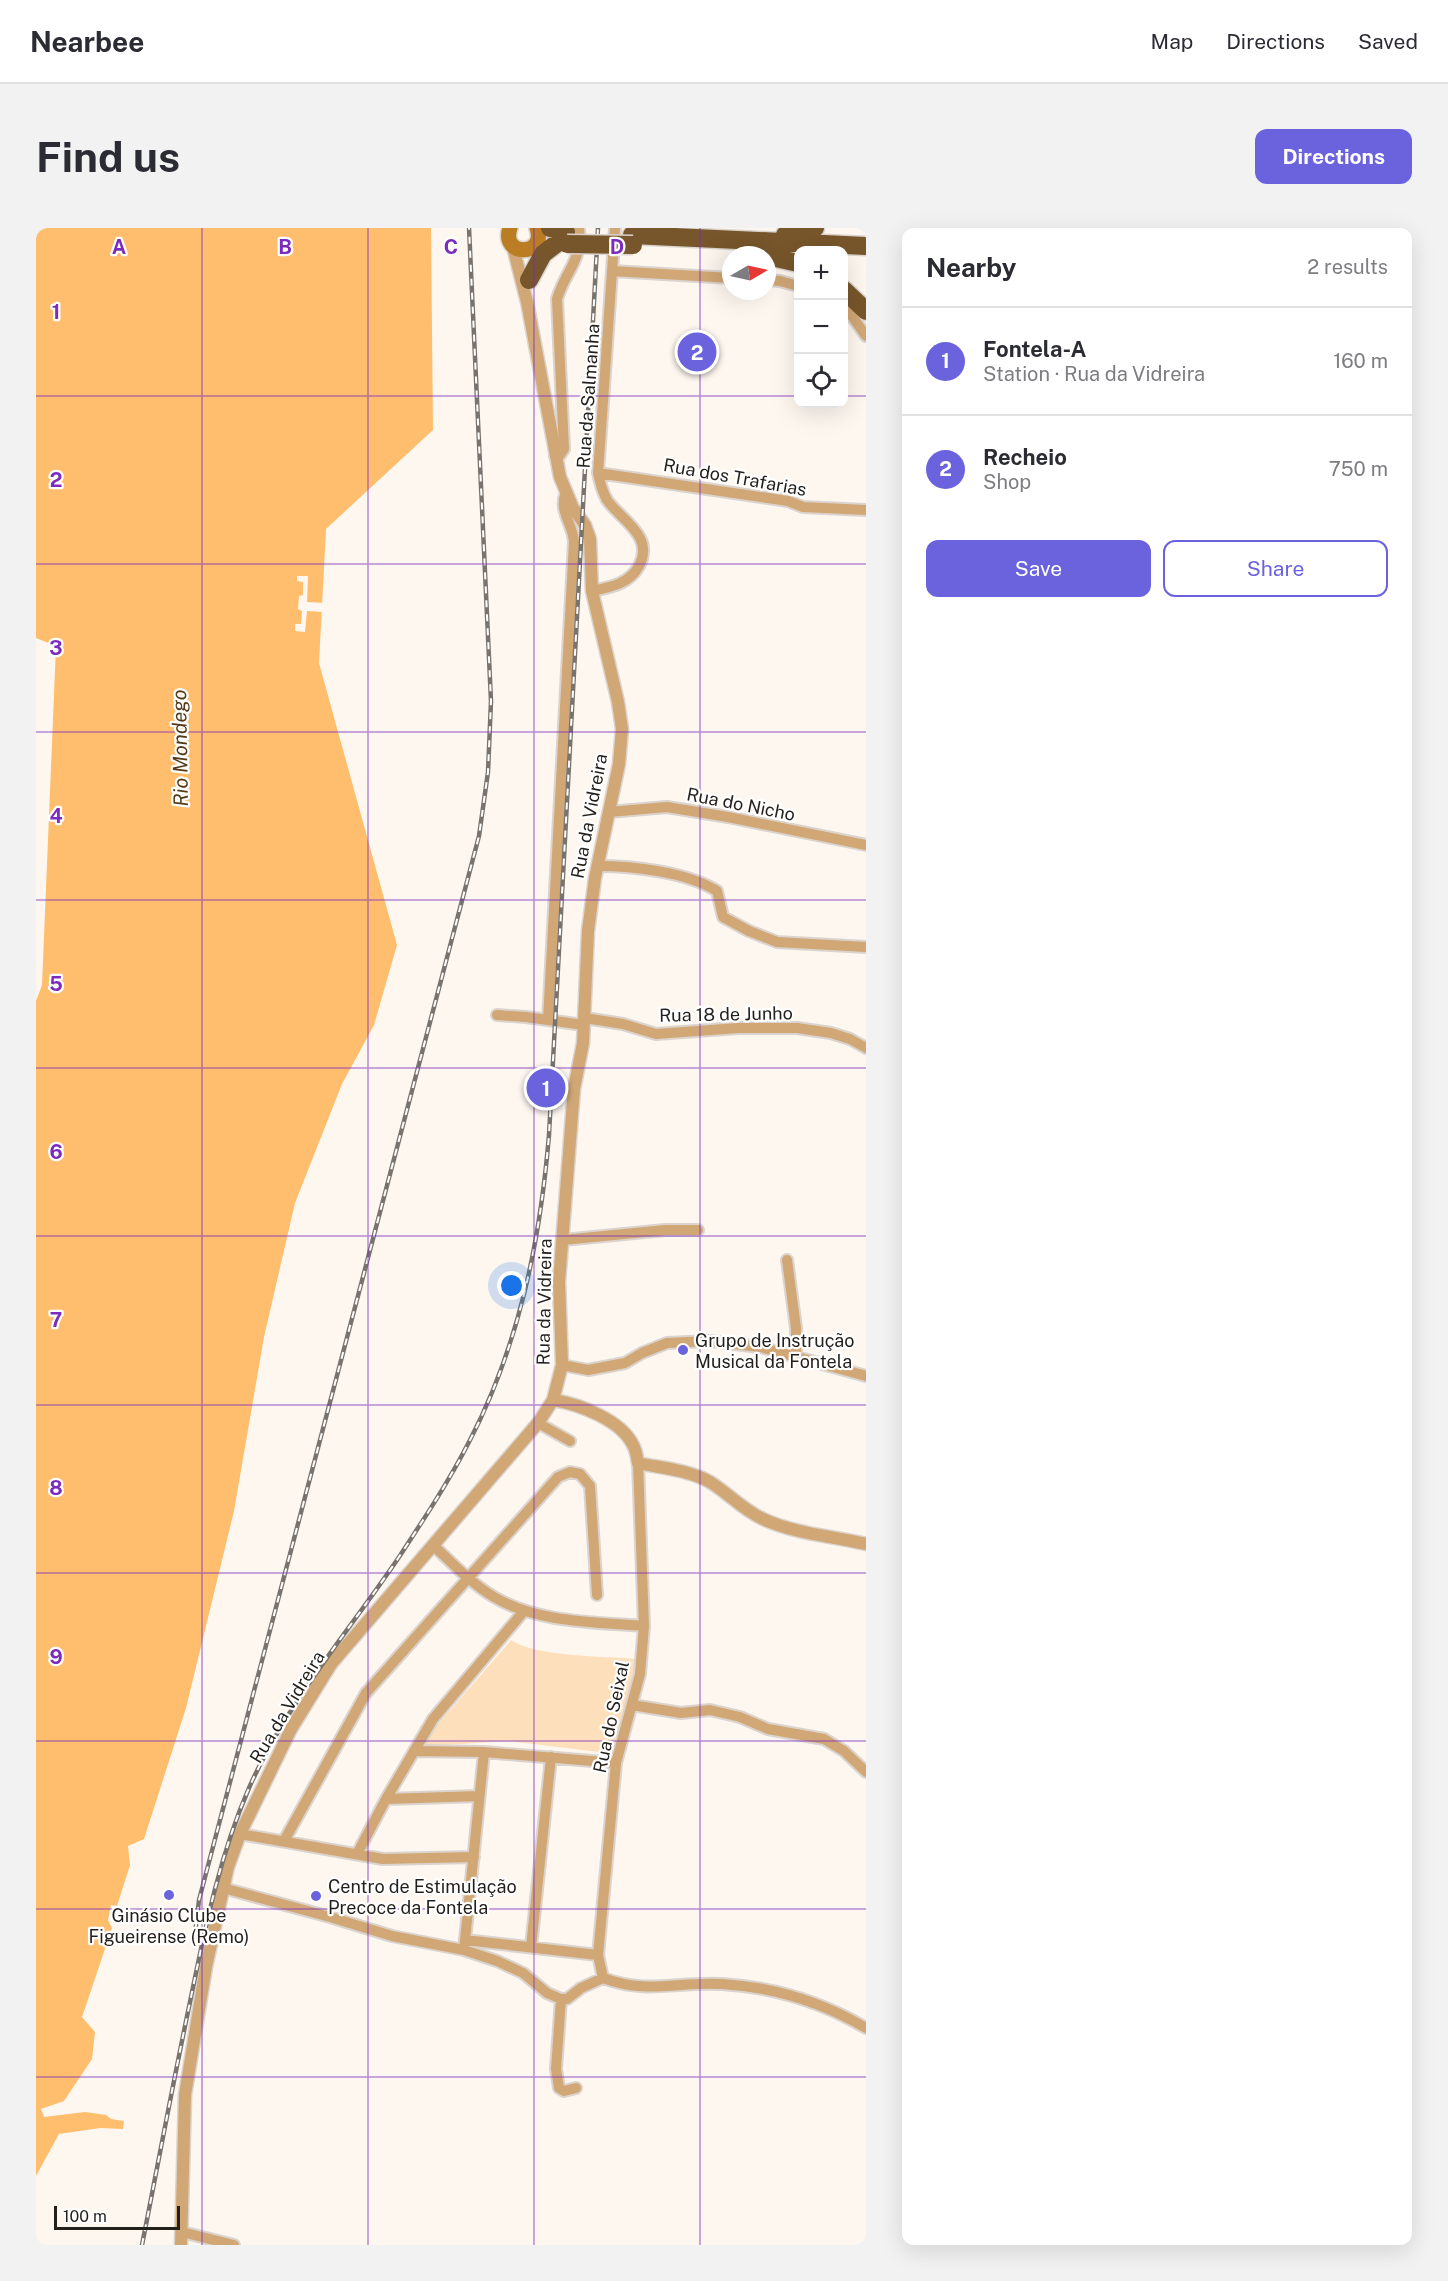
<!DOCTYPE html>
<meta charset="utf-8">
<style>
:root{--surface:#fff;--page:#f2f2f3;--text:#2b2b33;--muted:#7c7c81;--line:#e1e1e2;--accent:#6a63dd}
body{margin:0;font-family:"Public Sans",sans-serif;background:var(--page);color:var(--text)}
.controls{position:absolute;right:18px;top:18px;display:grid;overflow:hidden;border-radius:12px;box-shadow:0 6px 24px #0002}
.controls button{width:54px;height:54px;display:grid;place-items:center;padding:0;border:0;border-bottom:2px solid var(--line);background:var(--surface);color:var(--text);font:30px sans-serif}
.compass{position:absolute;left:686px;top:18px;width:54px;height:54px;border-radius:50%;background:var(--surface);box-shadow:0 6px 24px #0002;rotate:81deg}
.scale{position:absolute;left:18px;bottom:15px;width:126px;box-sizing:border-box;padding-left:6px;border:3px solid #231f1b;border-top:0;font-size:16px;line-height:21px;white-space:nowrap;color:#231f1b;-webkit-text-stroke:4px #fff;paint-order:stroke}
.you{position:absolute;left:476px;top:1058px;width:21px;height:21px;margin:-15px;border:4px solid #fff;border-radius:50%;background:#1a73e8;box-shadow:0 0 0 9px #1a73e833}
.badge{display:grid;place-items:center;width:39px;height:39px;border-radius:50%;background:var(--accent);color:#fff;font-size:20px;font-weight:700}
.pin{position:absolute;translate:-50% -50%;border:3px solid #fff;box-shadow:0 2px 6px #0006}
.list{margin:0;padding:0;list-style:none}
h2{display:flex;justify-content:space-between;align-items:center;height:78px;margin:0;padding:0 24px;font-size:26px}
h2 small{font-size:20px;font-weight:400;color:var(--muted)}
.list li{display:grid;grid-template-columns:39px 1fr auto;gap:18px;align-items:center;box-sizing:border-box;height:108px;padding:0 24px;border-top:2px solid var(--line)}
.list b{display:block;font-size:22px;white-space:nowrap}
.list p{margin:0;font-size:20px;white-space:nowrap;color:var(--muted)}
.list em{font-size:20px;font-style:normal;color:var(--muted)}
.actions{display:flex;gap:12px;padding:18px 24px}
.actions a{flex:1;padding:14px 0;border:2px solid var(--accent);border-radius:12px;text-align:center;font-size:21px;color:var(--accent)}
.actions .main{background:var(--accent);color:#fff}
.icon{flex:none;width:33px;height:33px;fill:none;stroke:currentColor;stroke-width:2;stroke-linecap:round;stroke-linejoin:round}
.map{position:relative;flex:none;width:830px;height:2017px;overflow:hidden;border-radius:12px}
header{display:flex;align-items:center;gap:36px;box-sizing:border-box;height:84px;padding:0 30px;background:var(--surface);border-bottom:2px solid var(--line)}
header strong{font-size:28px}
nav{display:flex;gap:33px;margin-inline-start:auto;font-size:21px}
.intro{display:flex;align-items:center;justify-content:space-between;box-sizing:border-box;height:144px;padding:0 36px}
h1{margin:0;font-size:42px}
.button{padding:15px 27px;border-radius:12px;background:var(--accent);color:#fff;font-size:21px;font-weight:700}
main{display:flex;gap:36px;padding:0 36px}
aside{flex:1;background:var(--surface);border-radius:12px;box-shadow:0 6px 24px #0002}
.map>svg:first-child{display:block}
.green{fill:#fddfbb}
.water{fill:#febe6d}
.pier{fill:#fef7f0}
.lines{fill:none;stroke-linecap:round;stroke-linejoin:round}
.minor-casing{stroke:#dbd4ce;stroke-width:14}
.tertiary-casing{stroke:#dbd4ce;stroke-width:15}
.secondary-casing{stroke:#dbd4ce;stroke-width:18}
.motorway-casing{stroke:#dbd4ce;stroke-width:21}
.minor{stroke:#d1a775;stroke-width:10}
.tertiary{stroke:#d1a775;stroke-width:12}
.secondary{stroke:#ba7d24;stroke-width:15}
.motorway{stroke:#77562b;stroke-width:18}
.rail-casing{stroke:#78736d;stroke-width:4.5}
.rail{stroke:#fff;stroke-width:2;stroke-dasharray:7;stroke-linecap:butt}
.motorway-bridge-casing{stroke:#dbd4ce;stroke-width:21;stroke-linecap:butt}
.motorway-bridge{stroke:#77562b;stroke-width:18}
.grid{fill:none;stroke:#7b2cbf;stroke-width:1.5;stroke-opacity:0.55}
.poi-dot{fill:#6a63dd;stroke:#fff;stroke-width:2}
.labels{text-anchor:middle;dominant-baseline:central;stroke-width:4.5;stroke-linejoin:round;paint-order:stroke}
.street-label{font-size:18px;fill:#231f1b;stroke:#fff}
.poi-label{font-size:18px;fill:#231f1b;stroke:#fff;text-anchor:start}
.water-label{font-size:20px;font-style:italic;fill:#543a18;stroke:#fff}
.grid-label{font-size:20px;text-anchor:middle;font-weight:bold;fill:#7b2cbf;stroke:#fff;stroke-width:4.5;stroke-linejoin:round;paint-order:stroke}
</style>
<header>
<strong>Nearbee</strong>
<nav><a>Map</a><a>Directions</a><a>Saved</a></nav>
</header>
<div class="intro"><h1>Find us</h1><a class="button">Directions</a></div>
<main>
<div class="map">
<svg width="830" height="2017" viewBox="0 0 830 2017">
<rect width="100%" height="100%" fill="#fef7f0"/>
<!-- green -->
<path class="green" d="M475,1412C499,1429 569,1428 600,1431L599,1454L575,1523L572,1525L472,1513L393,1518L389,1516L390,1510Z"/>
<!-- water -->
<path class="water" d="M0,0H395L397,202L290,301L283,435L361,717L338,797L306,856L259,975L228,1109L198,1283L150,1480L108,1611L92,1618L94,1637L81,1678L75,1677L72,1692L76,1700L46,1789L59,1804L56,1831L28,1873L5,1881L8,1889L49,1884L70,1887L75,1891L88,1893L87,1901L64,1900L23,1906L0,1948V773L6,757L20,418L0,410Z"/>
<!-- pier -->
<path class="pier" d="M261,348H272L271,374L289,375L288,384L271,383L269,404L259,403V396H265L266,383L262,381L263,368L267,367V354L261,353Z"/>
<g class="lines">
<defs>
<path id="minor" d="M576,43L695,50
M731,52L744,53L762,58
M808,81L816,88L830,108
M519,228L524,227L528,221L521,71C530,41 546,35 543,0
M562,245L752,273L767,279L830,282
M556,363C575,359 593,356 603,338C619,308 585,292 571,272C566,263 564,255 562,245L579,0
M573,584L631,579L692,589L830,617
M561,638C597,638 651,644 681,663L687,689L713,703L741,714L830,719
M461,787L490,789L548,797
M549,790L587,796L620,806L702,800H761L795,805L814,811L830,820
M512,792L538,314C537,296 522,282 530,265
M527,1012L629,1002H662
M751,1032L760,1100V1128
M526,1137L552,1142L589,1135L606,1125L631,1115L674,1113L724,1119L830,1148
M502,1195L534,1213
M398,1318C417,1336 436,1356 458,1369C502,1395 559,1394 608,1398
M596,1477L645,1485L674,1482L704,1489L732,1501L788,1511L808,1523L830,1544
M378,1523L448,1524L580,1535
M350,1571L443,1568
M204,1606L347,1631L438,1629
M248,1613L330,1465L522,1249L534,1244L544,1246L554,1258L561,1367
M321,1626L350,1571L397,1491L488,1383
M187,1660L294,1689L356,1708L428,1722L461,1733L487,1745L511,1765L525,1771H531L545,1760L567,1750
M429,1712L562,1727
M495,1719L515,1529
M428,1722L448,1524
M567,1750L562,1727L580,1535L604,1446L608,1398L602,1235
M567,1750C613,1767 641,1753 686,1756C737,1759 786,1774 830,1800
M525,1771L520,1841L523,1860L528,1863L540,1860
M146,2004L198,2017"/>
<path id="tertiary" d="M517,1172C543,1176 585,1192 597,1217C600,1222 601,1229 602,1235C625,1240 653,1242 674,1254C692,1265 707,1282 727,1291C760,1306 795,1308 830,1316
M145,2017L149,1867L170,1739L192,1639L204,1606L255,1501L295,1436L502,1195L517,1172L526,1137L523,1054L538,861L547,815L552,703L559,650L583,536L586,501L582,474L556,363L554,311L549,297L537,280L524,249L491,74L477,19"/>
<path id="secondary" d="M474,0C464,29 511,29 501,0"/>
<path id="motorway" d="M514,0L530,4
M596,7L830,18
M749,7L779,0
M731,28L762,35
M493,52L507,26L520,16
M808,62L830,83"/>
</defs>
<!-- minor casing -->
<use href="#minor" class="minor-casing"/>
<!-- tertiary casing -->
<use href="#tertiary" class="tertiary-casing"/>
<!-- secondary casing -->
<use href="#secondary" class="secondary-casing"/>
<!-- motorway casing -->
<use href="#motorway" class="motorway-casing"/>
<!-- minor -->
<use href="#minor" class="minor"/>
<!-- tertiary -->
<use href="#tertiary" class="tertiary"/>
<!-- secondary -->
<use href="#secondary" class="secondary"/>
<!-- motorway -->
<use href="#motorway" class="motorway"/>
<defs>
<path id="rail" d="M158,1714L163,1672L443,608L452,544L455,473L433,0
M106,2017C122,1936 137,1855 154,1774C169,1701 183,1629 213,1560C250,1476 310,1407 361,1332C386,1294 412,1255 433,1214C483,1118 504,1014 513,907L562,0"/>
</defs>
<!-- rail casing -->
<use href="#rail" class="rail-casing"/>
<!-- rail -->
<use href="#rail" class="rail"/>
<defs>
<path id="motorway-bridge" d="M531,16L597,17"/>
</defs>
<!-- motorway-bridge casing -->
<use href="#motorway-bridge" class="motorway-bridge-casing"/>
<!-- motorway-bridge -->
<use href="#motorway-bridge" class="motorway-bridge"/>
</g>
<!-- grid -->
<path class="grid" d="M166,0V2017M332,0V2017M498,0V2017M664,0V2017M0,168H762M808,168H830M0,336H830M0,504H830M0,672H830M0,840H830M0,1008H830M0,1177H830M0,1345H830M0,1513H830M0,1681H830M0,1849H830"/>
<!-- markers -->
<g class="poi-dot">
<circle cx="647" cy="1122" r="6"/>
<circle cx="133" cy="1667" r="6"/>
<circle cx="280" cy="1668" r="6"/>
</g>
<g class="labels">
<!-- street labels -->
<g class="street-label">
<text transform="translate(552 168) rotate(-86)">Rua da Salmanha</text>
<text transform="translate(699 249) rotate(10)">Rua dos Trafarias</text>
<text transform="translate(705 576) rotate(11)">Rua do Nicho</text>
<text transform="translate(553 588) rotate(-79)">Rua da Vidreira</text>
<text transform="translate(690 786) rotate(-1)">Rua 18 de Junho</text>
<text transform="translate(508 1074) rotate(-89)">Rua da Vidreira</text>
<text transform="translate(251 1479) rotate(-59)">Rua da Vidreira</text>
<text transform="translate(575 1489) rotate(-78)">Rua do Seixal</text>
</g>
<!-- poi labels -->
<g class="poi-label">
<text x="659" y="1112">Grupo de Instrução<tspan x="659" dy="21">Musical da Fontela</tspan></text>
<text x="292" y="1658">Centro de Estimulação<tspan x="292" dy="21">Precoce da Fontela</tspan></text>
<text x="133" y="1687" text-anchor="middle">Ginásio Clube<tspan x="133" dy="21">Figueirense (Remo)</tspan></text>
</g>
<!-- water labels -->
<g class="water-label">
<text transform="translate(144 520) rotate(-91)">Rio Mondego</text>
</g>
</g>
<g class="grid-label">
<text x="83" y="26">A</text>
<text x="249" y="26">B</text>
<text x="415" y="26">C</text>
<text x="581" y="26">D</text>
<text x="20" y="91">1</text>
<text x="20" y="259">2</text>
<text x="20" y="427">3</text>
<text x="20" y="595">4</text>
<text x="20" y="763">5</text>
<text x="20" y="931">6</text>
<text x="20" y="1099">7</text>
<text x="20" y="1267">8</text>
<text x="20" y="1436">9</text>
</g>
</svg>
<div class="controls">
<button>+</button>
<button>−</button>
<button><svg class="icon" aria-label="locate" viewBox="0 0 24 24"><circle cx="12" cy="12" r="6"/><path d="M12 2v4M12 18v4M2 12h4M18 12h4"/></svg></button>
</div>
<svg class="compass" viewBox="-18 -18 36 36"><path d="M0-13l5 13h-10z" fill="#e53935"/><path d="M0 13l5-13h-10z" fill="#7c7c81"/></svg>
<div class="scale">100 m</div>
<div class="you"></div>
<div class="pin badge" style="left:510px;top:860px">1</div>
<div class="pin badge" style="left:661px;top:124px">2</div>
</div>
<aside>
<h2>Nearby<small>2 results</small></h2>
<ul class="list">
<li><span class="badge">1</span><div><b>Fontela-A</b><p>Station · Rua da Vidreira</p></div><em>160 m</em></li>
<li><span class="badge">2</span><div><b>Recheio</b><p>Shop</p></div><em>750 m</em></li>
</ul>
<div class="actions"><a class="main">Save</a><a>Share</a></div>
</aside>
</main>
